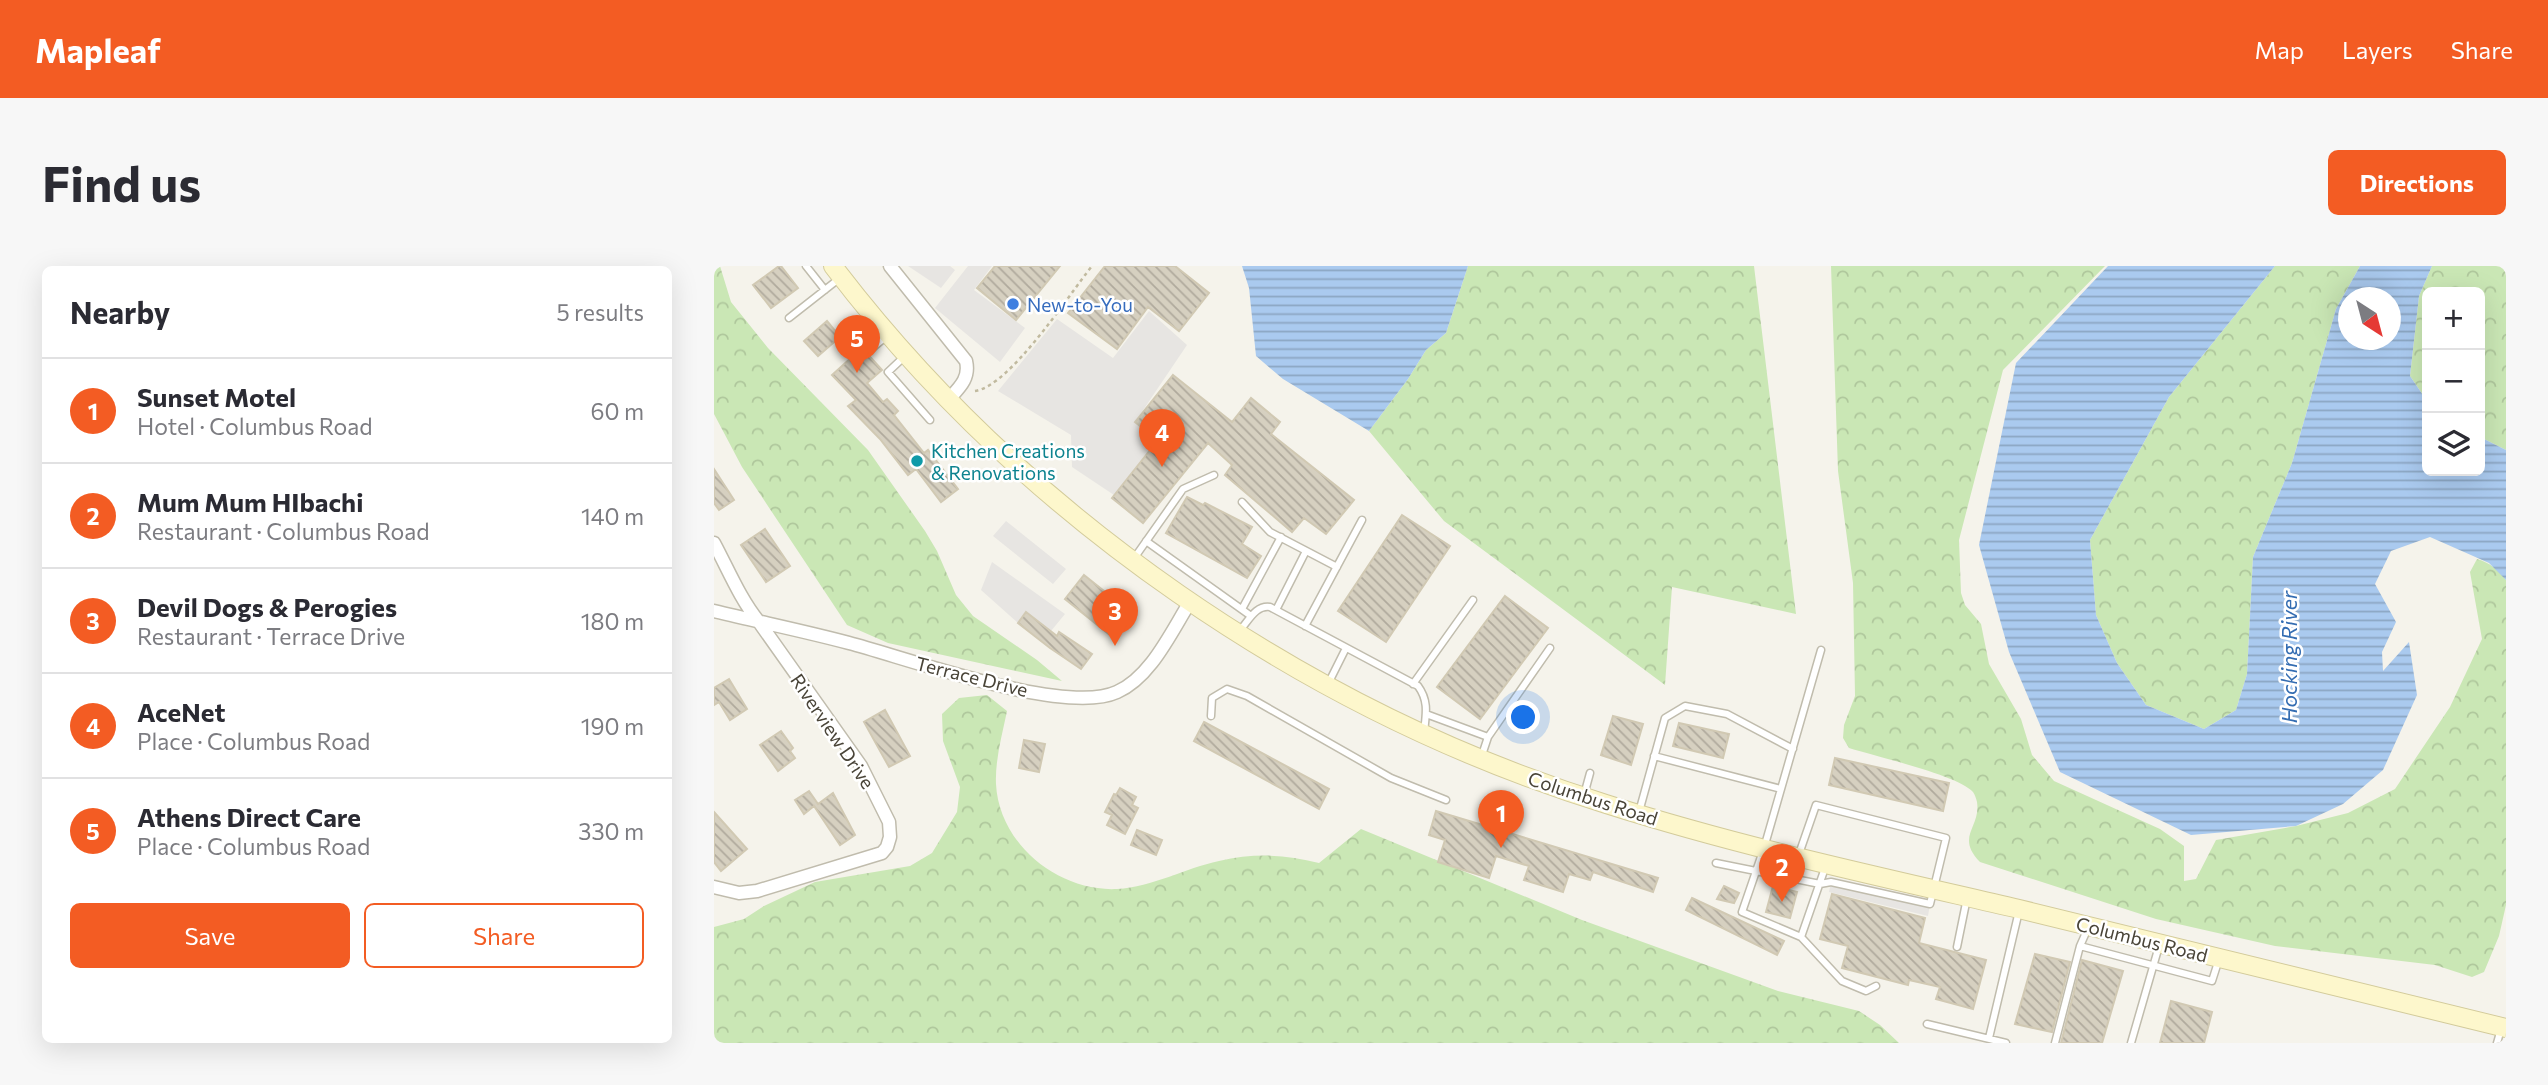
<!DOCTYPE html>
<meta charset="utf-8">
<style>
:root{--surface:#fff;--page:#f7f7f7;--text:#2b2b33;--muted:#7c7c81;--line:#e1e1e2;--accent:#f35c23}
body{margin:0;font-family:Commissioner,sans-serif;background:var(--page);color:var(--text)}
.controls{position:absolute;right:21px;top:21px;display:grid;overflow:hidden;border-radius:10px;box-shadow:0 7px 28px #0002}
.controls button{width:63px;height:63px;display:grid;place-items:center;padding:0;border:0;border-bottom:2px solid var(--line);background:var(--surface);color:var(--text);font:35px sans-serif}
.compass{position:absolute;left:1624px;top:21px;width:63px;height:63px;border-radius:50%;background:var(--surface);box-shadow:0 7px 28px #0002;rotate:144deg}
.you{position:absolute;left:810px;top:452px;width:24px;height:24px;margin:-18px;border:5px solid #fff;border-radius:50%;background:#1a73e8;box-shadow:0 0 0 10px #1a73e833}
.badge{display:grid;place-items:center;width:46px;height:46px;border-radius:50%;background:var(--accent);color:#fff;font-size:23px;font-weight:700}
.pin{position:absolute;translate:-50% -58px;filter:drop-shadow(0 2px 4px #0008)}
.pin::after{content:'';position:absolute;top:37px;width:24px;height:21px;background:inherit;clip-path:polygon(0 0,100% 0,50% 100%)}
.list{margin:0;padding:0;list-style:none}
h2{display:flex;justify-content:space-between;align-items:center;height:91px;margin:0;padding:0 28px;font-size:30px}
h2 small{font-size:23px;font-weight:400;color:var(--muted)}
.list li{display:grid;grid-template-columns:46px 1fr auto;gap:21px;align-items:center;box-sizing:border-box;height:105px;padding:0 28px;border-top:2px solid var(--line)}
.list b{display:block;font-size:26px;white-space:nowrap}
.list p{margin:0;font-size:23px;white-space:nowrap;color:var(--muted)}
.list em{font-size:23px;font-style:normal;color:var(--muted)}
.actions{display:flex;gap:14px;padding:21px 28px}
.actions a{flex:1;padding:16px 0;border:2px solid var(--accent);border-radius:10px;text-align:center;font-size:24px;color:var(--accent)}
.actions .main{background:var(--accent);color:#fff}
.icon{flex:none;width:38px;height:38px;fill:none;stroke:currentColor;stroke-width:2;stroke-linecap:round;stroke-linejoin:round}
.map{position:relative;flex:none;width:1792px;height:777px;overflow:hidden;border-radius:10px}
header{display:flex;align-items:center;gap:42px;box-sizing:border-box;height:98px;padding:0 35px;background:var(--accent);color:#fff}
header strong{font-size:33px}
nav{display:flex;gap:38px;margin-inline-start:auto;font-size:24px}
.intro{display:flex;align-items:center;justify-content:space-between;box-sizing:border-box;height:168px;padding:0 42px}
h1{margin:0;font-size:49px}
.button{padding:18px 32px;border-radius:10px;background:var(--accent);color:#fff;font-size:24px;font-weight:700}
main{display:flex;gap:42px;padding:0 42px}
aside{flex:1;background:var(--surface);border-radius:10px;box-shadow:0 7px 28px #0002}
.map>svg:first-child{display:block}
.forest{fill:url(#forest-crowns)}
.parking{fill:#e7e5e2}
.water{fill:url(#water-rules);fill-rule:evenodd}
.building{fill:url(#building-back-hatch);stroke:#d1c9b3;stroke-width:2}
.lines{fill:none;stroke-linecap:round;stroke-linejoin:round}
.lane-casing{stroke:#c0bcad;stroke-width:9}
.street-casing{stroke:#c0bcad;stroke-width:15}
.secondary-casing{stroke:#d3cb9b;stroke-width:20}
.path{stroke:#c1ba9f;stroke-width:2.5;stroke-dasharray:3.5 3.5;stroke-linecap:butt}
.lane{stroke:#fff;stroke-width:6}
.street{stroke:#fff;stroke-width:12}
.secondary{stroke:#fdf7cc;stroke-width:18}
.shop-dot{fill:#3f7fe0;stroke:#fff;stroke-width:2.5}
.culture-dot{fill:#0f9aa8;stroke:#fff;stroke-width:2.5}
.labels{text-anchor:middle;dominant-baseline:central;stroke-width:5;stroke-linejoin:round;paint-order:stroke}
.shop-label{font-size:19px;fill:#366cbe;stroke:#fff;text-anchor:start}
.culture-label{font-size:19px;fill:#0d838f;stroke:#fff;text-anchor:start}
.street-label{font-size:19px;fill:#494438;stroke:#fff}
.water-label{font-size:21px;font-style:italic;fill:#346db2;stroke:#fff}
</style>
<header>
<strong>Mapleaf</strong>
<nav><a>Map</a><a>Layers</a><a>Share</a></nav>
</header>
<div class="intro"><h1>Find us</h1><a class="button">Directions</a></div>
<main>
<aside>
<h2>Nearby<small>5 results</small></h2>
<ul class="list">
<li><span class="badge">1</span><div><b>Sunset Motel</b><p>Hotel · Columbus Road</p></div><em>60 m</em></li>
<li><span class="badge">2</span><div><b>Mum Mum HIbachi</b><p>Restaurant · Columbus Road</p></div><em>140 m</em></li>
<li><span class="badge">3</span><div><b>Devil Dogs &amp; Perogies</b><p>Restaurant · Terrace Drive</p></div><em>180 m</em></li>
<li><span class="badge">4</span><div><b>AceNet</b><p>Place · Columbus Road</p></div><em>190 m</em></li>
<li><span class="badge">5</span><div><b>Athens Direct Care</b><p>Place · Columbus Road</p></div><em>330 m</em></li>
</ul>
<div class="actions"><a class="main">Save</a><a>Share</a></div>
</aside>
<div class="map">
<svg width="1792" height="777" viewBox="0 0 1792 777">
<defs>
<pattern id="forest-crowns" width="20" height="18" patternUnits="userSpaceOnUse" patternTransform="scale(1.75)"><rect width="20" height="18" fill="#cae7b5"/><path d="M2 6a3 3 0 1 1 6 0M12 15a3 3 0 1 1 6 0" fill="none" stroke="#afc79c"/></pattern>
<pattern id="water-rules" width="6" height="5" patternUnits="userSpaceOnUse" patternTransform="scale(1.75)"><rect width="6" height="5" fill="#aacaef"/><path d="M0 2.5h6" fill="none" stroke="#8ca6c3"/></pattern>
<pattern id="building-back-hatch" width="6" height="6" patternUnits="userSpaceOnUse" patternTransform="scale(1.75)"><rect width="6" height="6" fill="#d6d0c0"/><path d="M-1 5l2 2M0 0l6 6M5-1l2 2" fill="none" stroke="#b0aa9d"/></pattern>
</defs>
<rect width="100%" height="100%" fill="#f5f3eb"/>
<!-- forest -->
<path class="forest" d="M0,0H6L17,36L54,82L154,184L211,265L223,285L242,329L259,350L323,394L348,415L174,377L133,359L28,201L0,148Z
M754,0H1040L1082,348L958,321L951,419L730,255L655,165L694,113L712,84L732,67Z
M1117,0H1391L1289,104L1245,274L1247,327L1251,339L1267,358L1275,398L1307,453L1318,489L1340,515L1446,563L1470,580V615L1482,613L1502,574L1582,560L1634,547L1681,523L1736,441L1768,373L1756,306L1763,293C1776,297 1784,303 1792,314V639L1785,670L1770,706L1758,711L1721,699L1561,680L1442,653L1266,596C1241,570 1267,562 1263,536C1262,532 1261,529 1259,526C1244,509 1160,490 1135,482L1129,472L1130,459L1141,430L1139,317L1124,205Z
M1561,0H1646L1622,43L1578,197L1539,291L1533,408L1522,444L1490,463L1432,439L1403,397L1382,349L1376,274L1455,131Z
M1718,0H1792V184L1766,171V26H1713V135L1696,110L1705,30Z
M273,429L293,445C288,469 281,494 282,518C285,578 344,626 403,623C439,621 471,602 505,595C540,587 571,588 605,597L647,563L868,654L1064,725L1145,745L1166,759L1185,777H0V661L30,653L50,640L101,616L196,600L218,587L243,546L246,521L229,475L228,448L245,432Z"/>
<!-- parking -->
<path class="parking" d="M194,0H236L241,4L227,22Z
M254,0H278L260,24L311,62L286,96L221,42Z
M435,45L473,79L421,156L444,174L400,229L358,201L357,169L284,125L343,53L399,92Z
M292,255L352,303L339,318L279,270Z
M278,296L351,348L337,365L313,347L304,357L267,324Z
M1117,616L1216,638L1214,650L1115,626Z"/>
<!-- water -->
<path class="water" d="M528,0H754L732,67L712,84L694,113L655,165L569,113L542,90L535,22Z
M1394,0H1561L1455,131L1376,274L1382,349L1403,397L1432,439L1490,463L1522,444L1533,408L1539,291L1578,197L1622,43L1646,0H1718L1705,30L1696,110L1713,135V205H1766V171L1792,184V314L1775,297L1716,271L1677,285L1661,318L1682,356L1668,386L1669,405L1695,376L1703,429L1669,504L1629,538L1582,560L1477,569L1346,506L1295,386L1265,279L1302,97ZM1634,32H1676V74H1634Z"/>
<!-- building -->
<path class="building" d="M65,0H67L84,22L57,42L39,19Z
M281,0H346L302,54L263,22Z
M391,0H461L495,27L465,65L434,41L403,83L354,47Z
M113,55L126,71L104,90L90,75Z
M148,82L168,104L153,117L169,136L173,133L184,145L180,149L210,187L214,184L244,223L227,236L202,203L194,209L166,173L134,140L142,134L118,109Z
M459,109L518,156L537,132L566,156L557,168L640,234L612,268L590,252L578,266L511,209L518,199L494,177L429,257L398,232L444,174L421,156Z
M0,203L20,234L5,244L0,237Z
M473,231L489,239L491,237L538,261L528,278L547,290L533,312L452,267Z
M688,249L736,280L672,376L624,345Z
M51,263L76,300L52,316L27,279Z
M370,309L415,345L396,369L351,333Z
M791,330L834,362L766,453L723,421Z
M312,346L343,370L345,366L378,388L367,403L336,382L304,357Z
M15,413L33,443L16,454L5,436L0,439V422Z
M171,444L196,490L175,501L150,456Z
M899,450L929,458L917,499L887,489Z
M490,456L615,523L605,543L480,475Z
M965,457L1015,468L1009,492L959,480Z
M67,465L79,482L76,485L81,492L64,505L46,479Z
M310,474L331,478L325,506L305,502Z
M1121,492L1235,517L1229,545L1115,519Z
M406,522L422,531L418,539L424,542L411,568L393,559L398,549L391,546L400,528L402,529Z
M95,525L104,538L119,527L141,569L126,579L100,540L90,548L81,534Z
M722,545L944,612L939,626L879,606L876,614L855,608L849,626L810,614L815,600L782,590L775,612L724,596L731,574L715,569Z
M0,546L33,583L7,605L0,596Z
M423,564L448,574L442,589L417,579Z
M1010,620L1025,627L1020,637L1003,633Z
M1059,620L1083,626L1076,652L1052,646Z
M1118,628L1211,652L1205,677L1272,694L1259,743L1222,733L1226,721L1195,714L1194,719L1128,702L1134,680L1106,673Z
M978,632L1070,675L1063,689L972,644Z
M1321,688L1356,696L1338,766L1301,758Z
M1368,694L1409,705L1388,777H1347Z
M1457,735L1498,746L1490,777H1446Z"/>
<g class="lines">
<defs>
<path id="lane" d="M92,0L111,24
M75,52L126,12
M156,84L174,69
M192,89L174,106L216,154
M528,236L556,266L623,301
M432,275L537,350
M421,291L469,223L500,209
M528,343L567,271
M562,344L592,285
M591,360L648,254
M527,363C535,354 542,339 556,341L704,420C715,435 712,448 710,466
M614,418L632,382
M699,418L759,334
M712,448L774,471
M497,450L498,432L513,423L533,430L677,512L732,534
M768,489L774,471L836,382
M940,490L1067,523
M870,529L876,507
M925,546L951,452L971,440L1013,448L1079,483
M1002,597L1106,618L1117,616L1216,638L1232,572L1102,539L1085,588
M1112,599L1087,671L1128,715L1152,725L1162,720
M1087,671L1028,646L1050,582L1107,384
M1366,680L1498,715L1505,693
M1243,681L1253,632
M1213,758L1292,777
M1275,772L1305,645
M1341,777L1366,680L1374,662
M1417,777L1445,680
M1783,777L1787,763"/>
<path id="street" d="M176,0L252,95C256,112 246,121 235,133
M0,277C14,303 26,333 45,356L147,500L175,556L176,571L173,581L168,587L43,625L25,627L0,621
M0,345C45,356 90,365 135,377C193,392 351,450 403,426C437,411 457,366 476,336"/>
<path id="secondary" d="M119,0C309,250 593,445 892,538C1027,581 1167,611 1305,643C1467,681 1629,723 1792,762"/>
</defs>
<!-- lane casing -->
<use href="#lane" class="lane-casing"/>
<!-- street casing -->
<use href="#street" class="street-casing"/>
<!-- secondary casing -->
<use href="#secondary" class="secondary-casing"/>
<!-- path -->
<path class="path" d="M261,125C296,120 354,30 378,0"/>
<!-- lane -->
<use href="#lane" class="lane"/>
<!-- street -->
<use href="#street" class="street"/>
<!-- secondary -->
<use href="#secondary" class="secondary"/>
</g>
<!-- markers -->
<circle class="shop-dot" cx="299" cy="38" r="7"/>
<circle class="culture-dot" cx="203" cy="195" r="7"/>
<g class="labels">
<!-- shop labels -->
<g class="shop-label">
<text x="313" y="38">New-to-You</text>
</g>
<!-- culture labels -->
<g class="culture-label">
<text x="217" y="184">Kitchen Creations<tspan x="217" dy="22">&amp; Renovations</tspan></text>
</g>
<!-- street labels -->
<g class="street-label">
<text transform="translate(258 410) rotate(14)">Terrace Drive</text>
<text transform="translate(119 465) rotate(56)">Riverview Drive</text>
<text transform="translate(879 532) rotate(18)">Columbus Road</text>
<text transform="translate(1428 673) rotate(14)">Columbus Road</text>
</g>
<!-- water labels -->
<g class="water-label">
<text transform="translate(1574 391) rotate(-90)">Hocking River</text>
</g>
</g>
</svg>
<div class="controls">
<button>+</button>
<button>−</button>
<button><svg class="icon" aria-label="layers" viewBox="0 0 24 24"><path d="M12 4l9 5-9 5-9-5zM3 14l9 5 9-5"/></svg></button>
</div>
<svg class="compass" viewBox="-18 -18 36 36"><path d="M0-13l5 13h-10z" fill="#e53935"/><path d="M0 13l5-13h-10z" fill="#7c7c81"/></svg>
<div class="you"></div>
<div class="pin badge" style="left:787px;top:582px">1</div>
<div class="pin badge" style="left:1068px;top:636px">2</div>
<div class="pin badge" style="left:401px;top:380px">3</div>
<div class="pin badge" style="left:448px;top:201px">4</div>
<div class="pin badge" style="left:143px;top:107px">5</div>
</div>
</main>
